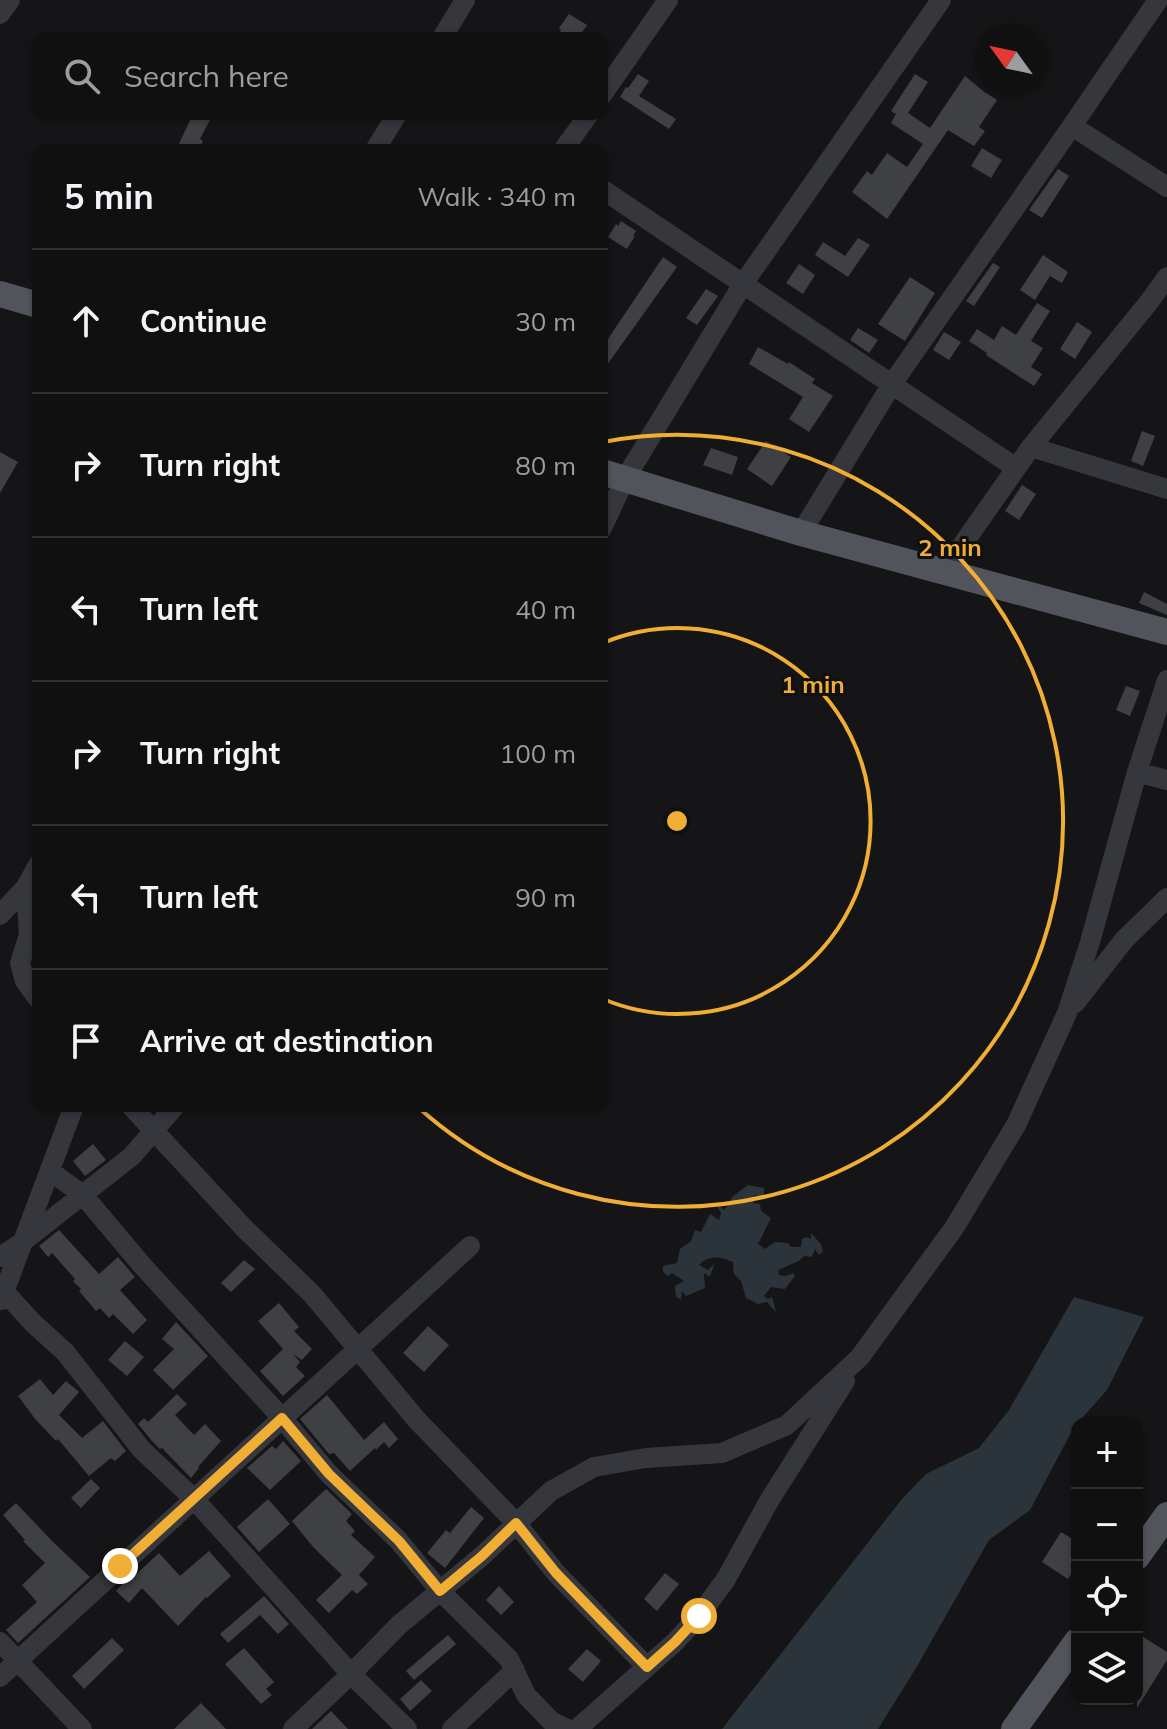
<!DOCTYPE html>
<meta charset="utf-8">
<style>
:root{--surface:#101011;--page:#19191a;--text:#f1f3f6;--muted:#9c9d9f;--line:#303031}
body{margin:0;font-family:Mulish,sans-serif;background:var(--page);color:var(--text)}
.controls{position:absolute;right:24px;bottom:24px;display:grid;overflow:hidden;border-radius:16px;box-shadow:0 2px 6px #0004}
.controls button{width:72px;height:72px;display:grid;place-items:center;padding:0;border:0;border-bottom:2px solid var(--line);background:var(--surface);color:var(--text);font:40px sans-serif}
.compass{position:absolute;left:975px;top:24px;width:72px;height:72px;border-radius:50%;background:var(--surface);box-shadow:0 2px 6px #0004;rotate:303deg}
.stop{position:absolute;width:24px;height:24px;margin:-18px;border:6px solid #f0ae34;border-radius:50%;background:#fff}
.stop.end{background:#f0ae34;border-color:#fff;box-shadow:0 2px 8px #0008}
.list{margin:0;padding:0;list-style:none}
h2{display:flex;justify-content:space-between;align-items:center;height:104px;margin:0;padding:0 32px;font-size:34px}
h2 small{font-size:26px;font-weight:400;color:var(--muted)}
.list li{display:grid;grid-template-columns:52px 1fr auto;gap:24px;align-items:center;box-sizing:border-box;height:144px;padding:0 32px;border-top:2px solid var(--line)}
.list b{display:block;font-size:30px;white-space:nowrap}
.list em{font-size:26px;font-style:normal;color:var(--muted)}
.icon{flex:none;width:44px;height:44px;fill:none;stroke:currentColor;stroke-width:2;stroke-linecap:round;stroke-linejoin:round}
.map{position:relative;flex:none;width:1167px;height:1729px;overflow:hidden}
.search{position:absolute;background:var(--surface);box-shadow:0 2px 6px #0004;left:32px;top:32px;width:576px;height:88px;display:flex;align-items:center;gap:20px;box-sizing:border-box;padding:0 28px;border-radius:16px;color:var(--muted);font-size:30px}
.panel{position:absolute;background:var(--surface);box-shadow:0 2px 6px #0004;left:32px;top:144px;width:576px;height:968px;border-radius:16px}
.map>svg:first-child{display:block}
.water{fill:#2b343b}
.building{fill:#3f4044}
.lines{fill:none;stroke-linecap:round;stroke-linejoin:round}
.minor{stroke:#36373c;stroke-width:20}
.major{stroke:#52545b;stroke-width:26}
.route{stroke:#f0ae34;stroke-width:10}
.ring{fill:none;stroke:#f0ae34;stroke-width:4}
.centre{fill:#f0ae34;stroke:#101012;stroke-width:4}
.ring-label{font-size:24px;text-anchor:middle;font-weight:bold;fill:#f0ae34;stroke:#101012;stroke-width:6;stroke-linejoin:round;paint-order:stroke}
</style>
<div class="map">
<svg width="1167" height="1729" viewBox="0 0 1167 1729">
<rect width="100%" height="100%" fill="#151517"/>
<!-- water -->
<path class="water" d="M748,1185L764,1188V1198L755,1195L753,1203L760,1204L761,1211L771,1218L758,1244L765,1249L775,1242L788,1243L791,1247H801L802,1239L806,1237L811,1239V1233L821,1244L823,1251L819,1255L815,1249L812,1257L804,1256L799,1261L778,1270L779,1275L785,1276L794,1273L795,1276L785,1289L771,1287L764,1296L768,1299L772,1297L776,1312L767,1302L758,1304L746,1298L741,1281L734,1274L733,1262C721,1256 708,1255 699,1265L708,1270L715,1263L710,1276H707L706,1273L704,1274L705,1288L686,1296L682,1291L681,1300L676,1297L675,1286L684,1281L672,1273L668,1276L663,1272V1266L677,1263L680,1249L691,1241L695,1230L701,1232L710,1214L719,1220L721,1213L715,1202L724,1210L730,1203L732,1197Z
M1074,1297L1144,1317L1107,1390L1074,1427L1030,1510L989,1540L916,1668L878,1729H722L902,1499L926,1474L979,1448L1009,1410Z"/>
<!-- building -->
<path class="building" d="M569,14L587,25L578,38H556L561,30L559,28Z
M638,74L649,81L639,96L676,119L669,129L620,97L626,87L628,88Z
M915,74L928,82L908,113L930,128L965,76L983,91L997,100L979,127L985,131L974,146L948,130L887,219L852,192L867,171L872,175L887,153L907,167L923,144L891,123L896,114L891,111Z
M193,114H213L200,139L203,141L199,150H176Z
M982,148L1002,160L991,178L971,166Z
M1058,169L1069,176L1042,218L1029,210Z
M621,221L636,231L633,236H635L627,249L608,237L616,224L618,226Z
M858,238L870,245L848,277L815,255L823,242L845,256Z
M1043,255L1068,272L1062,283L1050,276L1035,300L1020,290Z
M663,257L677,267L602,372V335L608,339Z
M993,263L1000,267L974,306L966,301Z
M799,264L815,275L803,294L786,283Z
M910,277L935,293L905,341L878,324Z
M706,289L718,296L697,325L686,318Z
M1037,303L1050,311L1031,341L1043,348L1031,367L1042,374L1034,386L986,355L987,353L969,341L977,329L994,340L1002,326L1016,335Z
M1077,322L1092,332L1075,359L1060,349Z
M858,328L878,340L869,353L850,340Z
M944,332L961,342L949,360L933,350Z
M758,347L788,364L789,362L815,379L812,383L833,396L809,432L789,419L803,397L749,364Z
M1142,431L1155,436L1143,466L1131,461Z
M766,441L791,457L772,486L747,469Z
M711,448L738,457L732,475L703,465Z
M0,452L18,462L0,493Z
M1022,485L1036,494L1019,520L1005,511Z
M1144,592L1167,604V615L1139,603Z
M1126,686L1140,691L1130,716L1116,710Z
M93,1144L106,1160L85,1176L73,1161Z
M59,1230L99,1274L118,1257L135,1277L120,1290L147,1320L133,1334L113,1314L109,1318L100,1308L96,1311L79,1291L81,1289L73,1281L75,1279L52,1253L48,1257L39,1246Z
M244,1260L255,1269L231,1292L221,1283Z
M279,1303L299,1327L294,1331L312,1349L302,1360L293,1354L300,1362L296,1367L305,1376L283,1396L260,1371L283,1349L258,1321Z
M176,1322L208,1356L173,1390L153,1370L174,1349L162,1339Z
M428,1326L449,1345L424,1372L403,1353Z
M125,1341L144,1357L127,1376L108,1360Z
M40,1379L53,1395L66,1381L79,1392L59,1415L82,1438L103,1421L126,1451L115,1461L111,1458L89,1476L58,1439L56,1441L36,1420L18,1396Z
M177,1394L187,1404L175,1415L194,1435L205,1424L221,1441L198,1467L199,1468L191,1478L162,1448L160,1449L152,1441L138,1424L144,1418L148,1422Z
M327,1395L364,1440L384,1422L398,1439L389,1448L384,1442L376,1450L375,1448L350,1471L334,1453L329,1454L300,1419Z
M283,1441L301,1461L270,1490L247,1468L272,1446L276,1449Z
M91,1479L100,1488L81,1508L71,1498Z
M326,1489L352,1514L346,1521L355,1531L351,1535L375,1557L359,1575L368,1584L357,1594L352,1590L329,1613L316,1600L342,1575L314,1548L292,1521Z
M268,1499L290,1524L259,1552L237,1527Z
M16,1503L52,1541L90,1577L18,1643L6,1630L37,1602L22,1585L45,1563L23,1541L25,1540L3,1515Z
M471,1507L484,1518L445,1568L427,1553L446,1530L450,1533Z
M1061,1532L1077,1542V1565L1068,1579L1042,1562Z
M209,1551L231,1576L207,1598L206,1597L178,1626L142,1588L129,1603L116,1591L129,1577L131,1579L159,1553L180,1576Z
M665,1573L679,1584L657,1611L644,1599Z
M499,1586L514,1602L501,1615L486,1600Z
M264,1596L289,1624L278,1634L260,1615L228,1643L220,1634Z
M1137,1633L1167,1652V1660L1137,1708Z
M448,1635L456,1644L414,1680L406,1671Z
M112,1638L124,1650L84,1689L72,1676Z
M244,1648L274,1682L266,1689L272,1695L261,1704L225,1664Z
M587,1649L601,1661L583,1682L568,1669Z
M421,1680L432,1691L410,1711L400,1699Z
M201,1703L226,1729H174Z
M331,1711L348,1729H312Z"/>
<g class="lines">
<!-- minor -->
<path class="minor" d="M0,14L10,0
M442,38L465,0
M602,95L668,0
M1072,126L1167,187
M375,150L397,114
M563,150L589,114
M602,189L1016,468
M1031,447L1167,489
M602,528L625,479L743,284L941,0
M801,533L892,384L1072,126L1158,0
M944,571L1031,447L1149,302L1167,277
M1137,772L1167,780
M26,887L29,935L20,963L25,981L38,999
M0,915L26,887L38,865
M1075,1003L1124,940L1167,898
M131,1106L244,1228L312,1294L416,1419L516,1523L556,1573L647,1667
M50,1171L83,1195L141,1264L282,1418L329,1474L399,1541L440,1591L509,1659L526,1695L551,1721L567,1729
M0,1257L20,1244L132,1156L175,1106
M0,1287L33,1323L65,1352L142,1450L194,1499L351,1674L407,1729
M1,1300L74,1106
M0,1642L82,1729
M0,1677L470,1246
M293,1729L351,1674L399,1625L482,1556L551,1491L594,1467L646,1458L722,1453L787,1425L860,1357L954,1228L1016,1125L1067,1013L1090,942L1137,772L1167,680
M452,1729L515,1670
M577,1729L675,1642L699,1616L726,1579L769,1501L845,1381"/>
<!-- major -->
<path class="major" d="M0,294L38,305
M602,472L801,533L1167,632
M1137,1557L1167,1515
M1014,1729L1077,1641"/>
</g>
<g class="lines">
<!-- route -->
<path class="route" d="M120,1566L282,1418L329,1474L399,1541L440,1591L482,1556L516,1523L556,1573L647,1667L675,1642L699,1616"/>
</g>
<!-- distance rings -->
<g class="ring">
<path d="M603 643A193 193 0 1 1 603 999"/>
<path d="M603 442A386 386 0 1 1 419 1108"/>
</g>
<circle cx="677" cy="821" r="12" class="centre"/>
<g class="ring-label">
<text x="950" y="556">2 min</text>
<text x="813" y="693">1 min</text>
</g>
</svg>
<div class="controls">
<button>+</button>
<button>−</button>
<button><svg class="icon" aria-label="locate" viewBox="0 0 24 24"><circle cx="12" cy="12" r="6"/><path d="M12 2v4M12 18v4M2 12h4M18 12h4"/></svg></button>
<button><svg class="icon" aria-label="layers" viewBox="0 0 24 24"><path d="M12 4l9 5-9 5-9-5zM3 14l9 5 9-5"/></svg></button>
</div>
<svg class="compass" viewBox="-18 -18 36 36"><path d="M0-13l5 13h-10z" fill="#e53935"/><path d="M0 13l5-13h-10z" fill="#9c9d9f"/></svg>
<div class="stop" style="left:699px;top:1616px"></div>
<div class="stop end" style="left:120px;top:1566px"></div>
<div class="search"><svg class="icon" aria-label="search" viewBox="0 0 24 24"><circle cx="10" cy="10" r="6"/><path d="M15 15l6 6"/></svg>Search here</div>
<section class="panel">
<h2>5 min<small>Walk · 340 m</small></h2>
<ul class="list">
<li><svg class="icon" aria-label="ahead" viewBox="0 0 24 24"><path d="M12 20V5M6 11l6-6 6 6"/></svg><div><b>Continue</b></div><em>30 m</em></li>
<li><svg class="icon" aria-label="right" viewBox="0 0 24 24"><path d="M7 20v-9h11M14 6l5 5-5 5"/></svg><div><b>Turn right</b></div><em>80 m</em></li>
<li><svg class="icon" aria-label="left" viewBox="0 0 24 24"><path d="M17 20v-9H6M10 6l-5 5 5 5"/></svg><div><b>Turn left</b></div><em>40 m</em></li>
<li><svg class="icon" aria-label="right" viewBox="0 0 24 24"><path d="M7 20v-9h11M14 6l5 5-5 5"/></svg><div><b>Turn right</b></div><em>100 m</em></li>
<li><svg class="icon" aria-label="left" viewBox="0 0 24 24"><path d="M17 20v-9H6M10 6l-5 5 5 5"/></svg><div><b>Turn left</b></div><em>90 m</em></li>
<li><svg class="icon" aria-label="arrive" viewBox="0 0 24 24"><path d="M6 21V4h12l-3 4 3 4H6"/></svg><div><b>Arrive at destination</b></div></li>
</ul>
</section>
</div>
